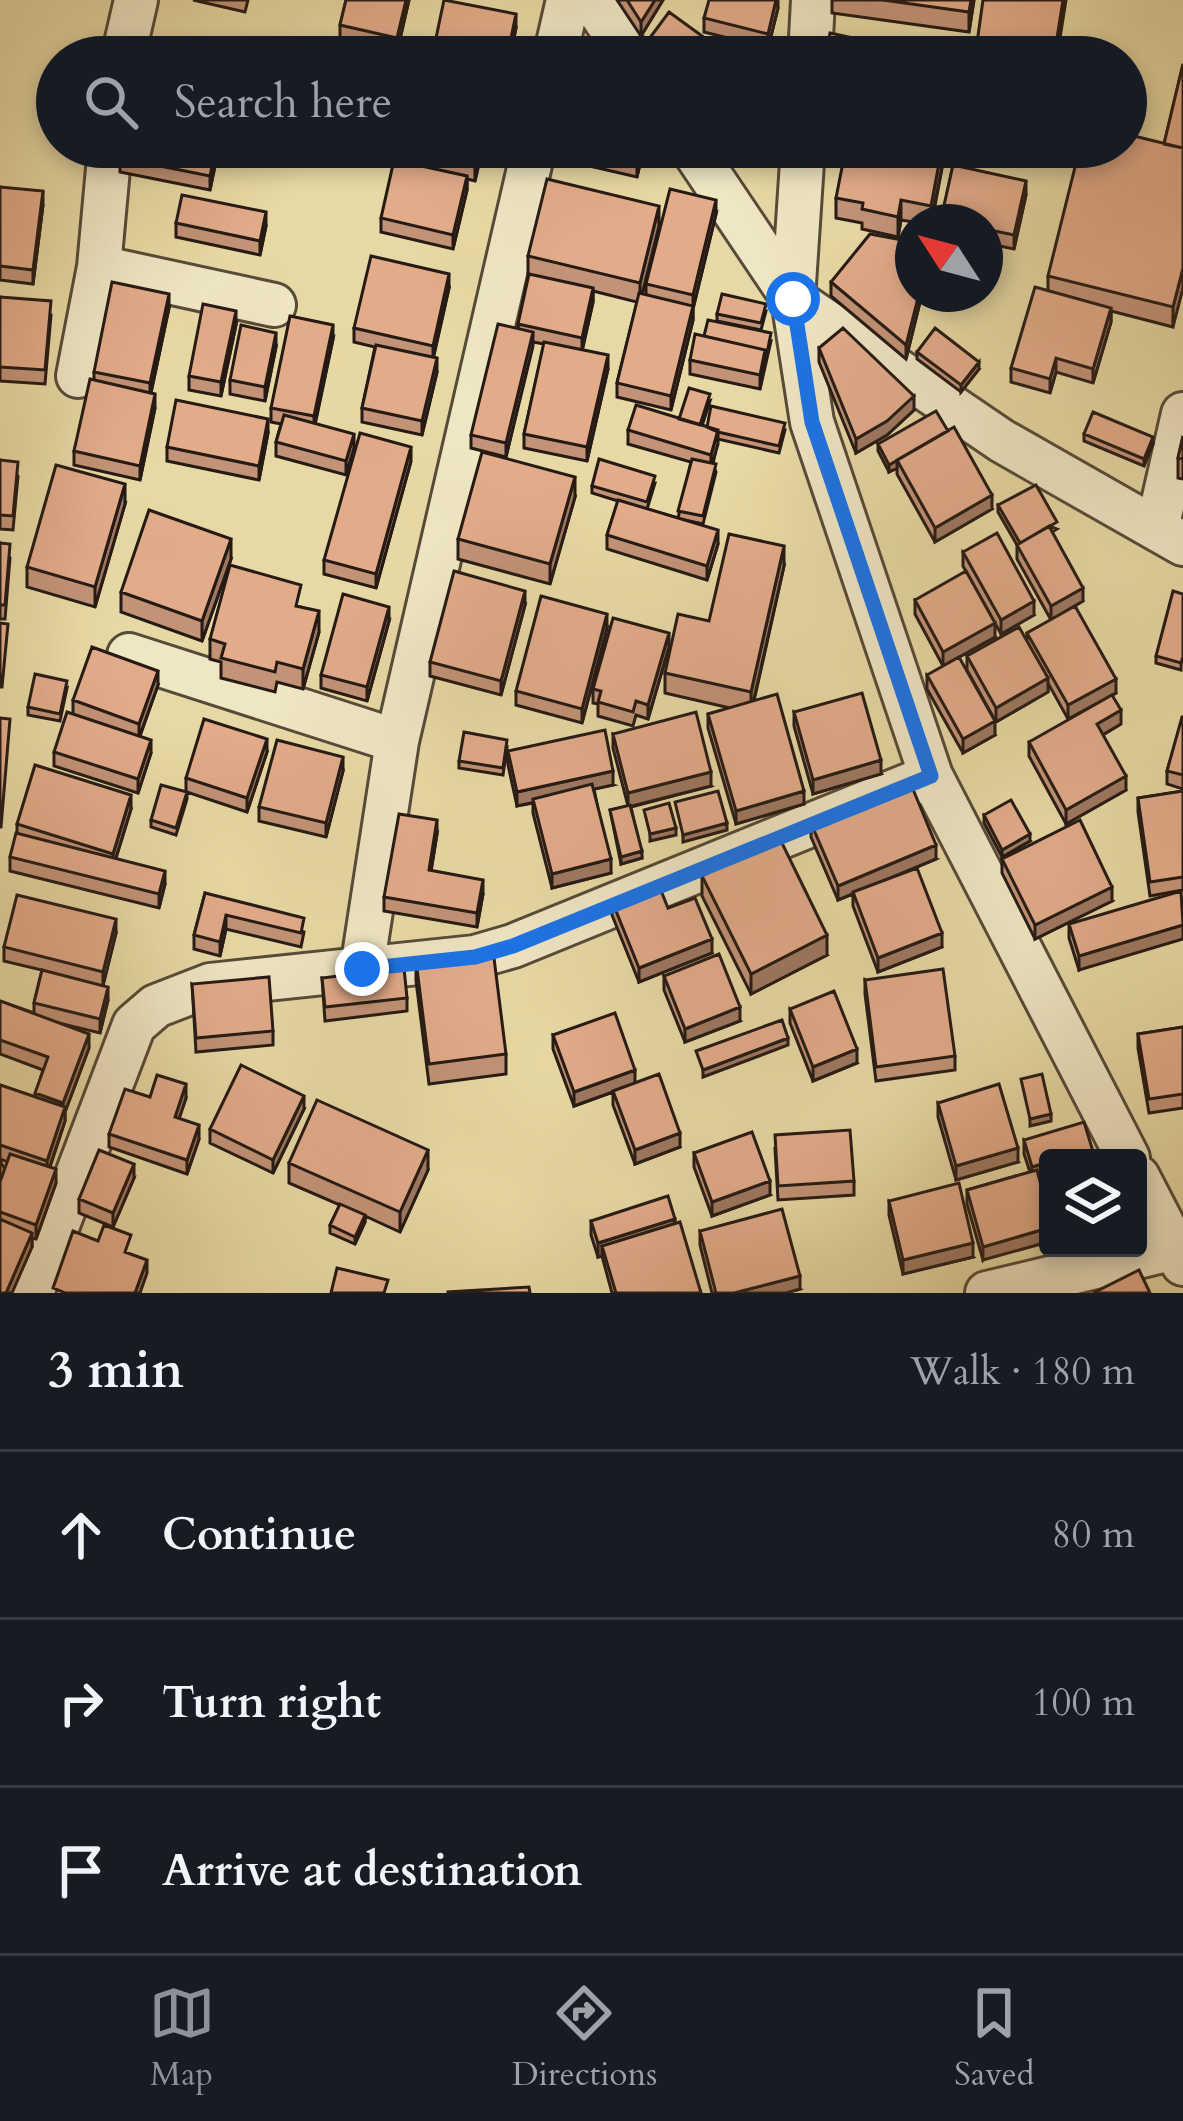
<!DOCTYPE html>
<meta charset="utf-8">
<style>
:root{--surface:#171b24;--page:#20242c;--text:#f1f3f6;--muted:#9ea1a6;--line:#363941;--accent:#8c9099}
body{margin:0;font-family:Cardo,serif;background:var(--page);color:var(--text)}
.controls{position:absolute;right:36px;bottom:36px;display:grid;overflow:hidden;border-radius:12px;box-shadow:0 6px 18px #0003}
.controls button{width:108px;height:108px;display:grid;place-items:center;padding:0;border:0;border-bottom:3px solid var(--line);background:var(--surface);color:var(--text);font:60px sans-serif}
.compass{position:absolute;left:895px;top:204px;width:108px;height:108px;border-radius:50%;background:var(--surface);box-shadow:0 6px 18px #0003;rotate:306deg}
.stop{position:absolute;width:36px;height:36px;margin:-27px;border:9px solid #1a73e8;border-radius:50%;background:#fff}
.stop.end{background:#1a73e8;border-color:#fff;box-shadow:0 3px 12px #0008}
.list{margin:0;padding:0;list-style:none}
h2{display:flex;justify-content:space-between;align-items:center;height:156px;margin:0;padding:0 48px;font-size:51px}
h2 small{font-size:39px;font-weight:400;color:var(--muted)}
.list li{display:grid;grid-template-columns:78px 1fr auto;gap:36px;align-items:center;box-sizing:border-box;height:168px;padding:0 48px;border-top:3px solid var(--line)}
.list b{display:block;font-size:45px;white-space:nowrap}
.list em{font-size:39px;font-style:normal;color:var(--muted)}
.icon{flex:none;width:66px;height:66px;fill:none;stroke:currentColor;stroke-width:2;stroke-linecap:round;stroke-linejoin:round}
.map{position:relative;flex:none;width:1183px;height:1293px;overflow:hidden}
.search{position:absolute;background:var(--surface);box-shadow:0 6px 18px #0003;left:36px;right:36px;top:36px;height:132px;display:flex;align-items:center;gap:30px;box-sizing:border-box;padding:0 42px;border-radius:66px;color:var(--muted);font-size:45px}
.sheet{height:660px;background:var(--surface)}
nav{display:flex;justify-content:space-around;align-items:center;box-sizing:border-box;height:168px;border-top:3px solid var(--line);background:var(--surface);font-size:33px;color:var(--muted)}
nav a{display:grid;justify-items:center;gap:6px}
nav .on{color:var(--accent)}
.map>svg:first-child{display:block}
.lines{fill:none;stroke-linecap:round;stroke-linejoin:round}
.street-casing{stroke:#564a38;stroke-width:48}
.street{stroke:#efe6c4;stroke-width:42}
.wall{fill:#c29377;stroke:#251a14;stroke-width:3}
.shaded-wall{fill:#9e7861;stroke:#251a14;stroke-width:3}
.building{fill:#e2ab8a;stroke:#251a14;stroke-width:3}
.route{stroke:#1a73e8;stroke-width:15}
</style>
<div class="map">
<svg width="1183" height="1293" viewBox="0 0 1183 1293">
<rect width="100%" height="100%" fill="#e7d9a5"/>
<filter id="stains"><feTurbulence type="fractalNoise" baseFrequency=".00167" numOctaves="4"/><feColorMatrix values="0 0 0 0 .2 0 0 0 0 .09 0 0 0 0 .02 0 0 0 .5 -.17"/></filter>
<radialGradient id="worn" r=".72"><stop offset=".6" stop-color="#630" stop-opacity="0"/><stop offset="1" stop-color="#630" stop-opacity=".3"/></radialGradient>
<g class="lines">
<defs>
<path id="street" d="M592,0L630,57
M123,57L136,0
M555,57L568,0
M810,57L813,0
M691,147L793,299L1002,441L1183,544
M803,147L793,299L812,422L931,776L1128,1158
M99,267L274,305
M78,376L99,267L110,147
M1157,529L1183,414
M129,655L397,741
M362,969L397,741L534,147
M1138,1177L1183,1264
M32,1293L134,1025L156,1006L210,985L475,957L513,946L931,776
M987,1293L1175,1248"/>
</defs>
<!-- street casing -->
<use href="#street" class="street-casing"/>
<!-- street -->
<use href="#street" class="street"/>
</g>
<!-- wall -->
<path class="wall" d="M193,0H248L245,12Z
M346,0H409L397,52L340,39V25Z
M617,0H663L641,36Z
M778,0V8L768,48L704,32V18Z
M832,0H974L969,32L832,13Z
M516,28L510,57H457L436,52V38Z
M649,39L731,57H654L649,53Z
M1183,64L1173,327L1111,311V322L1093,383L1056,372L1050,393L1011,382V368L1048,291V276L1164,144Z
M219,147L210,190L120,172V158Z
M482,147L475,181L467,179V190L453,249L381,232V218L406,162V153Z
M559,147H644L637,177L559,159Z
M946,147L932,222H913L901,220L898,237L862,229V223L836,218V198Z
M953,165L1026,195L1014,249L985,243V222H941Z
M0,187L43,205L33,284L0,280Z
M716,214L693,309V320L671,410L617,397V383L637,302L593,291V302L582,350L608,369L587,461L524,448V434L544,344L533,342L506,457L471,448V435L518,328L528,276V256L659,226L642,294L646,295V284Z
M176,223L266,226L260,255L176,237Z
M831,282L922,294L906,359L831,296Z
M449,288L433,358L437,372L422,435L362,422V408L375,347L354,342V328Z
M0,297L51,315L45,384L0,381Z
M169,308L151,393L155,408L140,480L74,465V451L94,380V372Z
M766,311L761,330L717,321V314Z
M236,325L221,396L189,390V376Z
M333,339L315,423L354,448L346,475L276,456V442L281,424L271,422V408Z
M771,341L760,389L690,374V360Z
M276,347L265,401L230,394V380Z
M819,348L914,410L887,435L856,453L819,362Z
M917,352L979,369L961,392L917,359Z
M710,401L702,426L785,430L779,453L718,439L713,464L716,472L703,524L680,519L718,544L707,580L607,549V535L618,501L592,493V486L655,483L647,509L678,518L691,462L628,444V430L679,419Z
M268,433L259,480L167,461V447Z
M1084,434L1153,444L1144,466L1084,441Z
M1183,436V479L1178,478V458Z
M878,444L992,509L935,542L897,474V468L889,472L878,451Z
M0,460L18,476L13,530L0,529Z
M411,461L376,588L324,574V560Z
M575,497L550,584L458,559V539Z
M125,504L95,607L27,587V567Z
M998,505L1057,529L1052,532L1083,601L1075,606L1116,693L1068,719L1048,683V692L996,722L967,670V656L1027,642V633L1051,620L1017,559V545L998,512Z
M0,543L10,558L5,619H0Z
M963,552L1034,615L1001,634L963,566Z
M231,559L202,641L121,612V592Z
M784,566L754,701L804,804L736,824L708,728V714L730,708L665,693V673L709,621Z
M1183,594L1181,670L1156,663V656Z
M915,600L995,637L943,666L915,614Z
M525,605L501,695L430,676V662Z
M301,607L319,632L303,689L277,682L275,692L221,678V662L210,659V639Z
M389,621L367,701L321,688V675Z
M607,628L582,723L516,705V691Z
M669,647L648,719L636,715L633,726L598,716V704L593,703V689Z
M927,675L995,735L963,753L927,689Z
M158,685L140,736L151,753L138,793L54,766V752L73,714V700Z
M67,688L60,721L28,715V707Z
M794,712L881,774L813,794L794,726Z
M1183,717V789L1167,784V771Z
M1121,724L1103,735L1126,790L1066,824L1029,756V742Z
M613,734L711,786L631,807L642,858L621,864L610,810L628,806L613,748Z
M507,747L503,775L459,768V761Z
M508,751L613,785L594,789L611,873L552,888L533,813V803L517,806L508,765Z
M267,752L247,812L187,792V799L176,835L151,827V820L186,792V778Z
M343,771L326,837L259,821V807Z
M1183,791V890L1150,896L1138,812V798Z
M131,809L116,858L165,884L159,908L10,871V857L17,833V824Z
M984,815L1030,841L1002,857L984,823Z
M811,823L936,859L912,869L942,947L878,972L853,906V894L838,900L811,837Z
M437,834L431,871L483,894L477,927L384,911V897Z
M1002,859L1112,901L1035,939L1002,873Z
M702,876L827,955L751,994L702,896Z
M205,893L304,932L301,947L226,929L220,956L194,949V935Z
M1183,898L1079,970L1069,938V924Z
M612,901L668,908L712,953L639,982L612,915Z
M116,933L103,985L108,1000L100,1033L63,1024L89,1048L65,1112V1121L50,1167L56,1183L36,1239L32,1238V1247L0,1293V1161L5,1169L8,1162L0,1159V1085L35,1097L43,1070L0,1054V1001L34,1013V1003L42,970L4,961V947Z
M416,961L506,1054V1074L429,1084L416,981Z
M664,976L740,1021L685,1042L664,990Z
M322,978L407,998V1011L325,1021Z
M865,980L955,1056V1070L876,1081L865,994Z
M192,984L273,1031V1045L196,1052Z
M790,1009L857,1063L813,1081L790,1023Z
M1183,1027V1108L1149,1113L1138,1048V1034Z
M553,1035L635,1083L680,1147L635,1164L613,1105V1092L574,1106L553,1049Z
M150,1097L186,1098L179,1118L199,1139L187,1174L109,1147V1134Z
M938,1103L1018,1162L956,1180L938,1117Z
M304,1109L273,1173L210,1143V1129Z
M1024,1140L1048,1158V1176L1039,1179L983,1260L967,1204V1190L1030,1172L1024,1154Z
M775,1149L854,1181V1195L778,1200Z
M694,1153L770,1195L712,1216L694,1167Z
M289,1163L428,1170L400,1232L365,1216V1222L355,1244L330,1233V1225L340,1205L289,1183Z
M134,1178L113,1227L79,1213V1199Z
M889,1201L973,1257L903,1274L889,1215Z
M591,1221L675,1224L701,1293H612L602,1256L598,1257L591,1235Z
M700,1231L800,1289L786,1293H712L700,1245Z"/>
<!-- shaded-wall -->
<path class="shaded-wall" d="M406,0H409L397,52V38Z
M655,0H663L641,36V22Z
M776,0L778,8L768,48V34Z
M971,0H974L969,32V12Z
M1063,0H1066L1057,57H1054Z
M516,14V28L510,57H507Z
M216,147H219L210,190V176Z
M480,147H482V152L475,181V167Z
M641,147H644L637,177V163Z
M942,147H946L931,222V206Z
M467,176V190L453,249V235Z
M1026,181V195L1014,249V235Z
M43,191V205L33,284V270Z
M716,200V214L693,309V295Z
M901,200V220L898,237V217Z
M659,206V226L640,303V283Z
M266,212V226L260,255V241Z
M1183,268V288L1173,327V307Z
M449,274V288L433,360V346Z
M593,288V302L582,352V338Z
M169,294V308L150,397V383Z
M919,294H922L906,359V345Z
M693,306V320L671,410V396Z
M1111,308V322L1093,383V369Z
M236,311V325L221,396V382Z
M333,325V339L314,430V416Z
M533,332V346L506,457V443Z
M276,333V347L265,401V387Z
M765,350V364L760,389V375Z
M608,355V369L587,461V447Z
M437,358V372L422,435V421Z
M1056,358V372L1050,393V379Z
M979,362V369L961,392V385Z
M155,394V408L140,480V466Z
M914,396V410L887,435L856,453V439Z
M268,419V433L259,480V466Z
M718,430V444L711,468V455Z
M354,434V448L346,475V461Z
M1153,437V444L1144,466V459Z
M411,447V461L376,588V574Z
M897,460V468L889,472V465Z
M575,477V497L550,584V564Z
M125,484V504L95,607V587Z
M992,495V509L935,542V528Z
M718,530V544L707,580V566Z
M231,539V559L202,641V621Z
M784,546V566L751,712V692Z
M1083,588V601L1051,620V606Z
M525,591V605L501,695V681Z
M1034,601V615L1001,634V620Z
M389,607V621L367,701V687Z
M319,611V632L303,689V669Z
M607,614V628L582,723V709Z
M995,623V637L943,666V652Z
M669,633V647L648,719V705Z
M158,671V685L139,738V724Z
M1048,678V692L996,722V708Z
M1116,679V693L1068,719V705Z
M1121,710V724L1097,738V724Z
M995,721V735L963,753V739Z
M267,739V752L247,812V798Z
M151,740V753L138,793V779Z
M343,757V771L326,837V823Z
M881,760V774L813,794V780Z
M613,771V785L517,806V792Z
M711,772V786L628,807V793Z
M1126,776V790L1066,824V810Z
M804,791V804L736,824V811Z
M131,795V809L113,867V854Z
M437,820V834L429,884V870Z
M727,823V830L683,842V835Z
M676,828V835L650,841V834Z
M1030,834V841L1002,857V850Z
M936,845V859L838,900V886Z
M642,851V858L621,864V857Z
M611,859V873L552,888V874Z
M165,871V884L159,908V894Z
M483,880V894L477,927V913Z
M1112,887V901L1035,939V925Z
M226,915V929L220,956V942Z
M116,919V933L103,986V972Z
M1183,925V939L1079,970V956Z
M942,933V947L878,972V958Z
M827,935V955L751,994V974Z
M712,939V953L639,982V968Z
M108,987V1000L100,1033V1019Z
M740,1007V1021L685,1042V1029Z
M89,1034V1048L65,1112V1121L47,1175V1161L63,1112V1103Z
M788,1038V1045L703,1077V1070Z
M857,1049V1063L813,1081V1067Z
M635,1070V1084L574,1106V1092Z
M186,1084V1098L175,1131V1117Z
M304,1096V1109L273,1173V1160Z
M1051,1114V1121L1030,1126V1119Z
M199,1125V1139L187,1174V1160Z
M680,1133V1147L635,1164V1150Z
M1018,1148V1162L956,1180V1166Z
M428,1150V1170L400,1232V1212Z
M1048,1162V1176L1032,1181V1167Z
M134,1164V1178L113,1227V1213Z
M56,1169V1183L36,1239V1225Z
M770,1181V1195L712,1216V1202Z
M365,1215V1222L355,1244V1237Z
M675,1219V1233L602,1246V1256L598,1257V1243Z
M1048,1228V1242L983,1260V1247Z
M32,1233V1247L12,1293H6Z
M973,1243V1257L903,1274V1260Z
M147,1260V1273L140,1293H135Z
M800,1276V1289L786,1293H734Z"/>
<!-- building -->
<path class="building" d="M346,0H406L397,38L340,25Z
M444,0L516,14L507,57H457L460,43L436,38Z
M627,0H655L641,22Z
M709,0H776L768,34L704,18Z
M883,0H971L969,12Z
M983,0H1063L1054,57H975Z
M669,12L731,57H673L649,39Z
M830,33L913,51L912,57H825Z
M1183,64V148L1164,144Z
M1126,134L1183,148V268L1173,307L1048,276L1080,147H1126Z
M123,147H216L210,176L120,158Z
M407,147H480L475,167L406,153Z
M567,147H641L637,163Z
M846,147H942L931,206L901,200L898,217L862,209L863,203L836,198Z
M394,160L467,176L453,235L381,218Z
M953,165L1026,181L1014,235L985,229V222H953L941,219Z
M547,179L659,206L640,283L528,256Z
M0,187L43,191L33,270L0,266Z
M670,189L716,200L693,295L646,284Z
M182,195L266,212L260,241L176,223Z
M870,234L913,242V294H919L906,345L831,282Z
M371,256L449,274L433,346L354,328Z
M529,274L593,288L582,338L518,324Z
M112,282L169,294L150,383L94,372Z
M1035,287L1111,308L1093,369L1056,358L1050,379L1011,368Z
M639,293L693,306L671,396L617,383Z
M722,294L766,304L761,323L717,314Z
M0,297L51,301L45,370L0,367Z
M203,304L236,311L221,382L189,376Z
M290,316L333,325L314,416L271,408Z
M708,320L771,333L767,353L765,350L704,336Z
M498,324L533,332L506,443L471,435Z
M241,325L276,333L265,387L230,380Z
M843,328L914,396L887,421L856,439L819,348Z
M935,328L979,362L961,385L917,352Z
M695,334L765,350L760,375L690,360Z
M544,342L608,355L587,447L524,434Z
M376,345L437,358L422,421L362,408Z
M90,379L155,394L140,466L74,451Z
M689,388L710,394L700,425L679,419Z
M176,400L268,419L259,466L167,447Z
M636,405L718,430L711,455L628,430Z
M711,406L785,423L779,446L718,432L707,427Z
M936,411L948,431L889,465L878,444Z
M1093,412L1153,437L1144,459L1084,434Z
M284,415L354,434L346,461L276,442Z
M954,427L992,495L935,528L897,460Z
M360,433L411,447L376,574L324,560Z
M1183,436V459L1178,458Z
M482,452L575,477L550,564L458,539Z
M599,459L655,476L647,502L592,486Z
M692,459L716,464L703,516L678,511Z
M0,460L18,462L13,516L0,515Z
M56,465L125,484L95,587L27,567Z
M1036,485L1057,522L1020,543L998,505Z
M618,500L718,530L707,566L607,535Z
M149,510L231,539L202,621L121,592Z
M1049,526L1083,588L1051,606L1017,545Z
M997,533L1034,601L1001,620L963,552Z
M729,534L784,546L751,692L665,673L678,614L709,621Z
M0,543L10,544L5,605H0Z
M230,565L301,585L296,606L319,611L303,669L277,662L275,672L221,658L225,644L210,639Z
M454,571L525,591L501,681L430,662Z
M966,571L995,623L943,652L915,600Z
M1173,591L1183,594V657L1181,663L1156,656Z
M343,594L389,607L367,687L321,675Z
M541,596L607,614L582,709L516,691Z
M1075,606L1116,679L1068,705L1027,633Z
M613,618L669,633L648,705L636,701L633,712L598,702L601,691L593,689Z
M0,623L8,624L2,687H0Z
M1019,627L1048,678L996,708L967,656Z
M92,647L158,671L139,724L73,700Z
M959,657L995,721L963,739L927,675Z
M35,674L67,681L60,714L28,707Z
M862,693L881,760L813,780L794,712Z
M777,694L804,791L736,811L708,714Z
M1112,695L1121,710L1097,724L1126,776L1066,810L1029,742Z
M67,712L151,740L138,779L54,752Z
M696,712L711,772L628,793L613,734Z
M1182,717H1183V775L1167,771Z
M0,718L10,719L1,827H0Z
M204,719L267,739L247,798L186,778Z
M605,730L613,771L517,792L508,751Z
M464,732L507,740L503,768L459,761Z
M277,740L343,757L326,823L259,807Z
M35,765L131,795L113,854L17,824Z
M910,782L936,845L838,886L811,823Z
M592,784L611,859L552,874L533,799Z
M161,785L187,792L176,828L151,820Z
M718,791L727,823L683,835L675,802Z
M1183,791V877L1150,882L1138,798Z
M1011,800L1030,834L1002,850L984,815Z
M669,803L676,828L650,834L644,810Z
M630,805L642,851L621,857L610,810Z
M399,814L437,820L429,870L483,880L477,913L384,897Z
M1080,820L1112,887L1035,925L1002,859Z
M16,833L165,871L159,894L10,857Z
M779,837L827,935L751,974L702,876Z
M917,868L942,933L878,958L853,892Z
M658,883L668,908L695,898L712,939L639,968L612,901Z
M1181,891L1183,925L1079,956L1069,924Z
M205,893L304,918L301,933L226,915L220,942L194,935Z
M17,895L116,919L103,972L4,947Z
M493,950L506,1054L429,1064L416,961Z
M719,954L740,1007L685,1029L664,976Z
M404,968L407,998L325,1007L322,978Z
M943,969L955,1056L876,1067L865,980Z
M42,970L108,987L100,1019L34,1003Z
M269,977L273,1031L196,1038L192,984Z
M834,991L857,1049L813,1067L790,1009Z
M0,1001L89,1034L63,1103L35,1093L48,1057L0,1040Z
M615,1013L635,1070L574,1092L553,1035Z
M782,1020L788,1038L703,1070L696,1051Z
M1183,1027V1094L1149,1099L1138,1034Z
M241,1065L304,1096L273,1160L210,1129Z
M659,1074L680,1133L635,1150L613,1091Z
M1042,1074L1051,1114L1030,1119L1021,1079Z
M157,1075L186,1084L175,1117L199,1125L187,1160L109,1134L125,1089L150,1097Z
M999,1084L1018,1148L956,1166L938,1103Z
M0,1085L65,1107L47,1161L0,1145Z
M317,1100L428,1150L400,1212L289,1163Z
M1084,1122L1095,1158H1048V1162L1032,1167L1024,1140Z
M850,1130L854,1181L778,1186L775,1135Z
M752,1132L770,1181L712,1202L694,1153Z
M99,1150L134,1164L113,1213L79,1199Z
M10,1154L56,1169L36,1225L0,1212V1182Z
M1037,1170L1048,1212V1228L983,1247L967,1190Z
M959,1183L973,1243L903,1260L889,1201Z
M668,1196L675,1219L598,1243L591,1221Z
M340,1204L365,1215L355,1237L330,1225Z
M782,1209L800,1276L734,1293H716L700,1231Z
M0,1219L32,1233L6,1293H0Z
M680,1222L701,1293H616L602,1246Z
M104,1225L131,1235L125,1252L147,1260L135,1293H65L53,1288L73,1231L98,1241Z
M337,1268L388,1280L384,1293H331Z
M1139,1270L1150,1293H1093Z
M529,1287L530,1293H448V1292Z"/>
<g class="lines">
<!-- route -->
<path class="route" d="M362,969L475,957L513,946L931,776L812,422L793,299"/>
</g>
<rect width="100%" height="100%" filter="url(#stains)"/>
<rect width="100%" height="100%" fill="url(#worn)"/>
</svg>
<div class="controls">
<button><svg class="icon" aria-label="layers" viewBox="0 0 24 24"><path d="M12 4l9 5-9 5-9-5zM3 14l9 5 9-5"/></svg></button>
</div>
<svg class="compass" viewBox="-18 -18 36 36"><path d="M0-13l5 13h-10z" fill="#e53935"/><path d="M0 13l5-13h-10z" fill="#9ea1a6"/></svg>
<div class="stop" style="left:793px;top:299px"></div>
<div class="stop end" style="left:362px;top:969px"></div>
<div class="search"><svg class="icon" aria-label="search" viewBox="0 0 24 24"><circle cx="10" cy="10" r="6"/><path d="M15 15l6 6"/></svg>Search here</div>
</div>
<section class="sheet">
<h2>3 min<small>Walk · 180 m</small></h2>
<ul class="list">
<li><svg class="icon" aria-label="ahead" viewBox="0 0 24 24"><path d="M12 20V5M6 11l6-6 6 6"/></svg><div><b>Continue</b></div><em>80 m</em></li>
<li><svg class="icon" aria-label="right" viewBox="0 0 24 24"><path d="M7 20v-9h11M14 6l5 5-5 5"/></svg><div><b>Turn right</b></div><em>100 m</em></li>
<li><svg class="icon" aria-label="arrive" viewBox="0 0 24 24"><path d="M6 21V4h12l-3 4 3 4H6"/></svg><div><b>Arrive at destination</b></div></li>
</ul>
</section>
<nav>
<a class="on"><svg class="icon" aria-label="map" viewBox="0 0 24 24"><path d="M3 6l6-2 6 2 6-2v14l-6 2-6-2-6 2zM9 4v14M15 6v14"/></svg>Map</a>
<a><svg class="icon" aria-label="directions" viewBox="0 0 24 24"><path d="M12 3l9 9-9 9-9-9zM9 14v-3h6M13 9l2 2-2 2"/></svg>Directions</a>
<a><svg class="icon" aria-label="saved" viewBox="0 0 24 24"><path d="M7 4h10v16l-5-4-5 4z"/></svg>Saved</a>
</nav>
